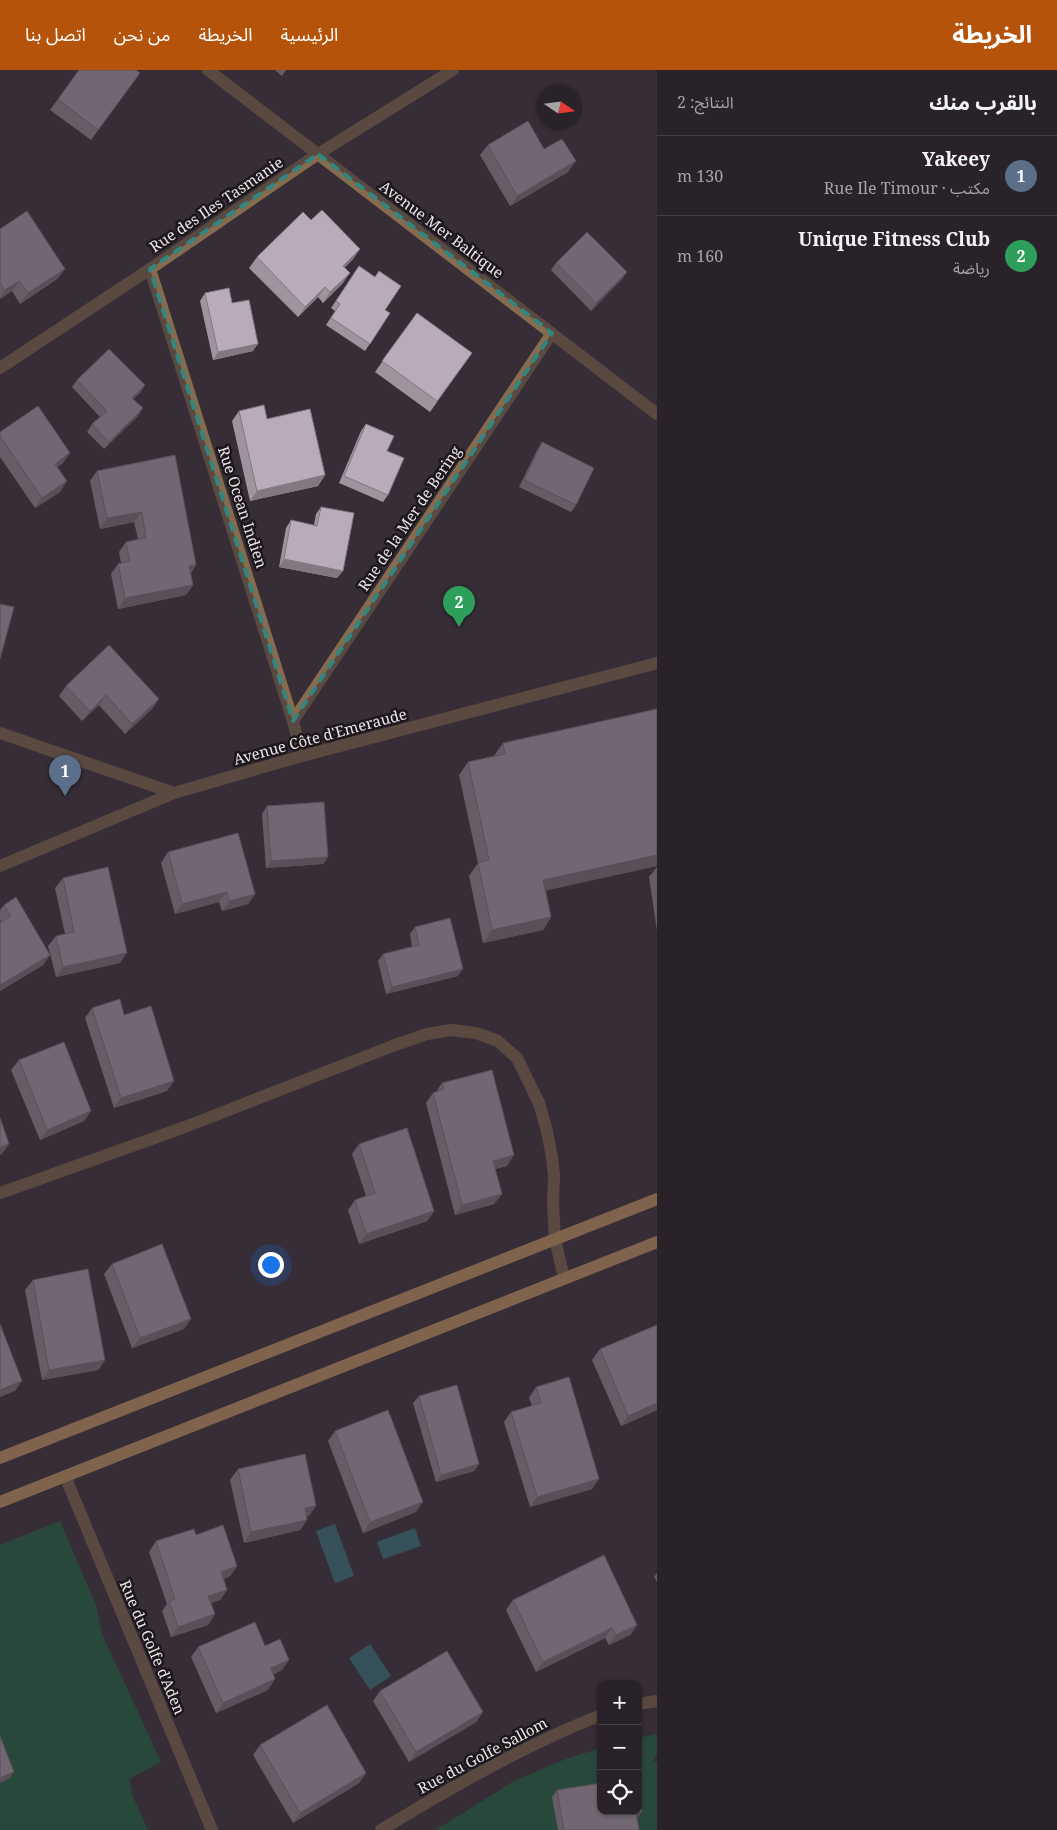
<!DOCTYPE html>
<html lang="ar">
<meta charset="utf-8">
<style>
:root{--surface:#292228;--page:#312a30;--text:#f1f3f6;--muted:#a5a4a8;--line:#453f45;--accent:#b45309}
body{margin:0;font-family:"Noto Serif","Noto Sans Arabic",serif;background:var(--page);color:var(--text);direction:rtl}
.controls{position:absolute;right:15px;bottom:15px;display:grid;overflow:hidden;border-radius:10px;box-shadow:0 1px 4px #0004}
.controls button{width:45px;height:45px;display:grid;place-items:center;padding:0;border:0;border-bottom:1px solid var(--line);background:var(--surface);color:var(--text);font:25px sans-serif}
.compass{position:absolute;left:537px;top:15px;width:45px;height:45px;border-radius:50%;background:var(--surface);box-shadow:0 1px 4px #0004;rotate:103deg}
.you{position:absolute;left:270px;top:1194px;width:18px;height:18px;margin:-12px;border:4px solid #fff;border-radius:50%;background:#1a73e8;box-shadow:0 0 0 8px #1a73e833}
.badge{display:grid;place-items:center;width:32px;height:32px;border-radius:50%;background:var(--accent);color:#fff;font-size:16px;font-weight:700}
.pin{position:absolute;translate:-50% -41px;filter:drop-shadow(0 1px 2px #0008)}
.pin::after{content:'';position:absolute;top:26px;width:18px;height:15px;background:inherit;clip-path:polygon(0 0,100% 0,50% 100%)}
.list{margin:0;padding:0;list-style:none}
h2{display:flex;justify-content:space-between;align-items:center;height:65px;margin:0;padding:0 20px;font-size:21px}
h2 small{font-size:16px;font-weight:400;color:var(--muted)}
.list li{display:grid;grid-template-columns:32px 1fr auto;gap:15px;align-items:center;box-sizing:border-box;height:80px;padding:0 20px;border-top:1px solid var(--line)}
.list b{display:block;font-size:19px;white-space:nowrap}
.list p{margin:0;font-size:16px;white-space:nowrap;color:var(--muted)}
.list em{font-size:16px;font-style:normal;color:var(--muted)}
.icon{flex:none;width:28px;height:28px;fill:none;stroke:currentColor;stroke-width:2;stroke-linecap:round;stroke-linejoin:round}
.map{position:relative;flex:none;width:657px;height:1760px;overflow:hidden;direction:ltr}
header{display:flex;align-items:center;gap:30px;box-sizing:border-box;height:70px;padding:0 25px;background:var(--accent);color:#fff}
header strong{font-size:24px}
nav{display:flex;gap:28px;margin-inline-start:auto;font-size:18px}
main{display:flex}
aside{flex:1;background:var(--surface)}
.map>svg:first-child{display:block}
.green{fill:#196843}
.water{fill:#367d84}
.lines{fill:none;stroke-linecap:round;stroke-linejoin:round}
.minor{stroke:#856c4f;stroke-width:12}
.major{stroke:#d9a567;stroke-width:12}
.wall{fill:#9f949e}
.shaded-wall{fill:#827881}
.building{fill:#b9acb8;stroke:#827881}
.marked{fill:none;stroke:#308681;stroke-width:4;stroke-dasharray:10 6;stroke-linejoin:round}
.labels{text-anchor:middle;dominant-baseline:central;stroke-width:5;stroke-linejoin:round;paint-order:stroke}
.street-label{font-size:15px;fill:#ebe4ea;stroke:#1c171b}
</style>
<header>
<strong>الخريطة</strong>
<nav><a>الرئيسية</a><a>الخريطة</a><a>من نحن</a><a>اتصل بنا</a></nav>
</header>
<main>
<aside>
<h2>بالقرب منك<small>النتائج: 2</small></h2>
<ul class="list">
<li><span class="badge" style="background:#5c6f8a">1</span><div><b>Yakeey</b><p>مكتب · Rue Ile Timour</p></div><em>130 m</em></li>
<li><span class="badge" style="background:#2e9e5b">2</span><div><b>Unique Fitness Club</b><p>رياضة</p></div><em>160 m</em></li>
</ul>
</aside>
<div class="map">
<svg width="657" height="1760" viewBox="0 0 657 1760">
<rect width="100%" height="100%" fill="#372d36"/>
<!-- green -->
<path class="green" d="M60,1451L96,1535L102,1564L161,1692L129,1709L133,1727L148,1760H0V1713L9,1709L0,1686V1475Z
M657,1664V1684L653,1690L657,1693V1760H633L638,1741V1668Z
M601,1678V1719L558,1760H436L514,1711L566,1689Z"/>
<!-- water -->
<path class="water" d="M335,1454L354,1506L335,1513L316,1461Z
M415,1458L421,1476L383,1489L377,1472Z
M370,1574L391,1606L370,1620L349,1588Z"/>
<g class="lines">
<!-- minor -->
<path class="minor" d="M208,0L657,344
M150,199L293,651L302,686
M0,298L150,199L318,84L453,0
M293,651L552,263
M0,663L174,723
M0,796L174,723L302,686L657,593
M0,1123L185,1057L395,975L427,964L451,960L476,963L498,971L517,988L539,1033L547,1061L552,1087L554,1106L553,1134L555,1169L564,1208
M65,1406L212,1760
M638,1634L657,1631
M381,1760C452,1717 523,1676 601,1645"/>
<!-- major -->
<path class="major" d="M0,1388L657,1129
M0,1432L657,1172"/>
</g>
<!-- wall -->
<path class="wall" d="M79,0L140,3L91,70L50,40Z
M275,0H286L282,6Z
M488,75L544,79L568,102L510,136L480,85Z
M311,150L360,179L353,189L345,197L343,213L323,233L318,227L298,247L249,198L257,187Z
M0,159L65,199L57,209L20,234L12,221L0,229Z
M556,193L627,202L622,209L591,241L551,200Z
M359,196L385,240L390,243L365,281L326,255L335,241L331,238Z
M205,223L253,281L213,290L200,231Z
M417,243L472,283L430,342L375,302Z
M77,310L145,315L140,323L133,329L138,346L104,379L87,362L92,354L100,347L72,317Z
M239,341L325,405L318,416L250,431L232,351Z
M366,354L387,381L388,425L383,432L339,413L361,361Z
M0,362L63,393L57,397L60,422L35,438L0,387Z
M542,372L576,435L571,442L519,417L537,380Z
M175,385L196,495L191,503L193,515L186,525L118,539L111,504L118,494L121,493L119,482L126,472L138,469L134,452L100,459L90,411L97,401Z
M321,437L343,501L337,508L279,497L286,458L291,450L314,455L316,444Z
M66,616L159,629L152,639L125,664L99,635L82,651L59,626Z
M503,673L657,796L546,820L551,847L543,860L483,873L469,806L478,793L459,705L468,692L494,686Z
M267,736L328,787L323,794L266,798L262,744Z
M168,782L255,824L248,834L222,841L219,832L175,844L161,793Z
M657,797V861L649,807Z
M63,808L120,893L56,907L48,876L56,866L65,864L55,818Z
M4,835L50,885L43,895L0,921V853L1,852L0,850V840Z
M415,857L458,906L386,924L378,891L383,884L412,877L410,864Z
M92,938L124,945L167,1021L114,1038L85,948Z
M19,990L84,1051L40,1070L11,1000Z
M442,1013L507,1096L495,1099L502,1124L494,1134L455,1145L426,1033L433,1023L436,1022Z
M359,1074L434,1141L427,1151L359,1174L348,1140L355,1130L366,1126L352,1084Z
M112,1194L184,1259L132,1278L104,1204Z
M33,1210L105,1290L98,1300L42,1310L25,1220Z
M657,1255V1340L621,1356L592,1290L600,1279Z
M536,1317L592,1419L530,1437L504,1352L511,1342L532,1336L529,1328Z
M419,1326L479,1394L474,1401L436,1412L413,1333Z
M335,1361L416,1442L363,1463L328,1371Z
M238,1399L309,1446L306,1447L307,1450L300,1460L244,1473L230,1410Z
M196,1465L237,1496L230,1506L224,1509L227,1520L220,1530L211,1533L215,1544L208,1555L171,1567L162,1541L167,1534L149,1482L156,1471Z
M657,1503V1512L654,1507Z
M513,1530L637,1555L630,1565L609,1575L605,1568L536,1602L506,1540Z
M265,1576L282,1600L273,1604L268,1620L216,1643L191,1587L198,1577Z
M380,1621L483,1642L476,1652L409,1692L373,1631Z
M260,1675L366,1703L359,1713L293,1753L253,1685Z
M557,1720L601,1741L637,1748L639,1760H558L552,1727Z"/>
<!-- shaded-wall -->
<path class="shaded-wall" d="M576,91L568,102L510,136L517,126Z
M360,179L353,189L336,206L343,196Z
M65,199L57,209L20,234L28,223Z
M627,202L622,209L591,241L596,233Z
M350,203L343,213L323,233L330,222Z
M19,211L12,221L0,229V227L5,220Z
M325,217L318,227L298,247L305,237Z
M258,274L253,281L213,290L218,282Z
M145,315L140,323L127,335L132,328Z
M143,338L138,346L104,379L109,372Z
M70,383L63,393L48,404L55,394Z
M325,405L318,416L250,431L257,421Z
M67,411L60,422L35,438L42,428Z
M142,442L134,452L100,459L107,448Z
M284,489L343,501L337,508L279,497Z
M196,495L189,506V496Z
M193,515L186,525L118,539L125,528Z
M106,625L99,635L82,651L90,641Z
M159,629L152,639L125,664L132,654Z
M657,785V796L535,823L543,810Z
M328,787L323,794L266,798L271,791Z
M227,822L219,832L175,844L182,834Z
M255,824L248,834L222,841L229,831Z
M551,847L543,860L483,873L492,860Z
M127,883L120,893L56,907L63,897Z
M50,885L43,895L0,921V915Z
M463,899L458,906L386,924L392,917Z
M174,1011L167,1021L114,1038L121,1028Z
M91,1041L84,1051L40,1070L47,1060Z
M9,1074L2,1084L0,1085V1077Z
M514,1085L507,1096L485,1101L493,1091Z
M502,1124L494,1134L455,1145L462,1135Z
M434,1141L427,1151L359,1174L366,1164Z
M191,1249L184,1259L132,1278L140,1268Z
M105,1290L98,1300L42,1310L49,1300Z
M22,1311L15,1321L0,1327V1320Z
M657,1333V1340L621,1356L628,1346Z
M479,1394L474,1401L436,1412L441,1405Z
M599,1409L592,1419L530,1437L537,1427Z
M423,1432L416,1442L363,1463L370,1452Z
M316,1436L309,1446L298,1449L305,1438Z
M307,1450L300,1460L244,1473L251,1462Z
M237,1496L230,1506L214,1512L221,1502Z
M227,1520L220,1530L201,1536L208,1526Z
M215,1544L208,1555L171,1567L178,1557Z
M637,1555L630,1565L609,1575L616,1565Z
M612,1558L605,1568L536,1602L543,1592Z
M289,1590L282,1600L264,1609L271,1598Z
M275,1609L268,1620L216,1643L223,1633Z
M483,1642L476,1652L409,1692L416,1682Z
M14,1702L9,1709L0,1713V1708Z
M366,1703L359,1713L293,1753L300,1743Z
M642,1742L637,1749L636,1743Z"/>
<!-- building -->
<path class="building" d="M79,0H136L140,3L98,60L58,29Z
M528,51L544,79L562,69L576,91L517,126L488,75Z
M322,140L360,179L343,196L350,203L330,222L325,217L305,237L257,187L303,142L311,150Z
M27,141L65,199L28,223L19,211L5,220L0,213V159Z
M587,162L627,202L596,233L556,193Z
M359,196L375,207L379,201L401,216L385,240L390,243L370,274L331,248L340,234L336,231Z
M229,218L232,233L249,230L258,274L218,282L205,223Z
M417,243L472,283L437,331L382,291Z
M109,279L145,315L132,328L143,338L109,372L92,354L107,341L77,310Z
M264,335L267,349L310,339L325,405L257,421L239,341Z
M38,336L70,383L55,394L67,411L42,428L0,366V362Z
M366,354L394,366L387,381L404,388L388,425L344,406Z
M542,372L594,398L576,435L524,410Z
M175,385L196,495L189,496L193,515L125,528L118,494L130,491L126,472L146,468L142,442L107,448L97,401Z
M321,437L354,443L343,501L284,489L291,450L317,456Z
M0,534L14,537L0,589Z
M109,575L159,629L132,654L106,625L90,641L66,616Z
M657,639V785L543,810L551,847L492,860L478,793L489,790L468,692L505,684L503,673Z
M324,732L328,787L271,791L267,736Z
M238,763L255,824L229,831L227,822L182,834L168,782Z
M108,797L127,883L63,897L56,866L74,862L63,808Z
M16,827L50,885L0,915V853L11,846L4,835Z
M450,848L463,899L392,917L383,884L419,875L415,857Z
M120,929L124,945L151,936L174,1011L121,1028L92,938Z
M64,972L91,1041L47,1060L19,990Z
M492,1000L514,1085L493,1091L502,1124L462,1135L433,1023L444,1019L442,1013Z
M0,1048L9,1074L0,1077Z
M407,1058L434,1141L366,1164L355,1130L375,1123L359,1074Z
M162,1174L191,1249L140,1268L112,1194Z
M88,1199L105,1290L49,1300L33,1210Z
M0,1254L22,1311L0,1320Z
M657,1255V1333L628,1346L600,1279Z
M569,1307L599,1409L537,1427L511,1342L541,1333L536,1317Z
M457,1315L479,1394L441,1405L419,1326Z
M388,1340L423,1432L370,1452L335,1361Z
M305,1384L316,1436L305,1438L307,1450L251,1462L238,1399Z
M223,1455L237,1496L221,1502L227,1520L208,1526L215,1544L178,1557L169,1531L175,1529L156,1471L194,1459L196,1465Z
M604,1485L637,1555L616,1565L612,1558L543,1592L513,1530Z
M255,1552L265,1576L280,1569L289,1590L271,1598L275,1609L223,1633L198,1577Z
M447,1581L483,1642L416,1682L380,1621Z
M327,1635L366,1703L300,1743L260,1675Z
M0,1666L14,1702L0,1708Z
M601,1713V1741H638L639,1722L642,1742L636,1743L639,1760H564L557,1720Z"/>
<!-- marked area -->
<path d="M0 0H657V1760H0ZM318,84L552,263L293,651L150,199Z" fill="#372d36" fill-opacity=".55" fill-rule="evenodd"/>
<path class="marked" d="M318,84L552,263L293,651L150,199Z"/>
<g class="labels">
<!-- street labels -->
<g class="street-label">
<text transform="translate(216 134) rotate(-34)">Rue des Iles Tasmanie</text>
<text transform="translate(442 159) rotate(37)">Avenue Mer Baltique</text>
<text transform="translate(243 437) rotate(72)">Rue Ocean Indien</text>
<text transform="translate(409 448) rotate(-56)">Rue de la Mer de Bering</text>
<text transform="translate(320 666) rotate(-15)">Avenue Côte d'Emeraude</text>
<text transform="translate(153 1577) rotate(67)">Rue du Golfe d'Aden</text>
<text transform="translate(482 1685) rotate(-28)">Rue du Golfe Sallom</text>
</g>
</g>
</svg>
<div class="controls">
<button>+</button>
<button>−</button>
<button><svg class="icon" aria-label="locate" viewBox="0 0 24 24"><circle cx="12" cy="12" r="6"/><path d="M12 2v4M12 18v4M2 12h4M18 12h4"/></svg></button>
</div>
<svg class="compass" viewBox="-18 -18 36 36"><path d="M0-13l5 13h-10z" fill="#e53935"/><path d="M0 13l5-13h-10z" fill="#a5a4a8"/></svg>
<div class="you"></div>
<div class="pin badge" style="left:65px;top:726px;background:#5c6f8a">1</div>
<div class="pin badge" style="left:459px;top:557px;background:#2e9e5b">2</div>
</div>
</main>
